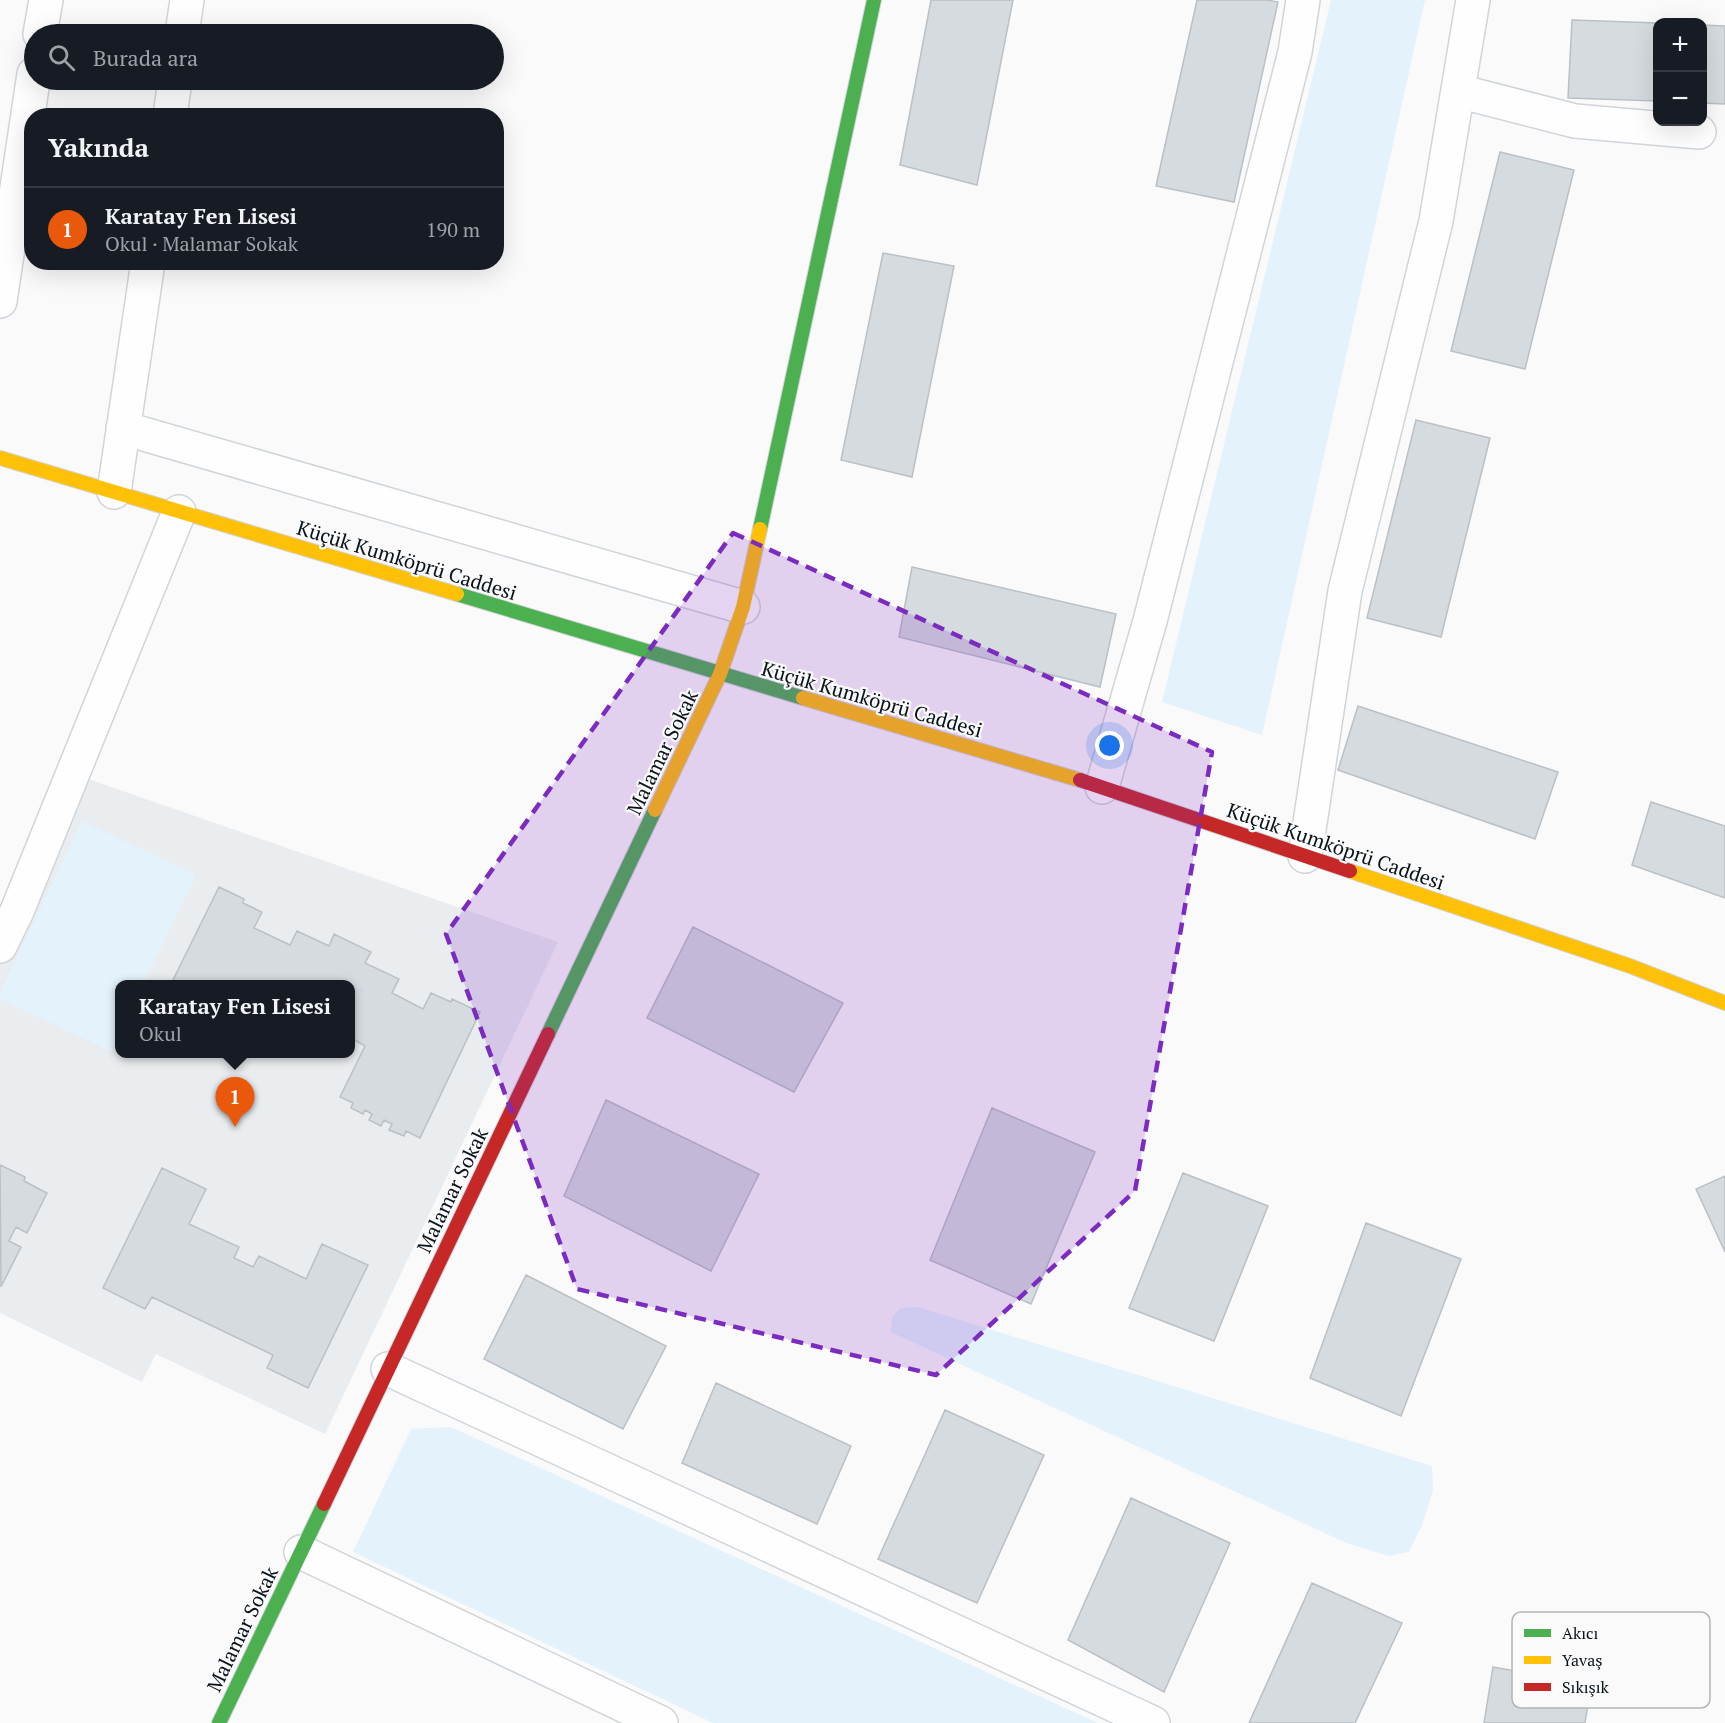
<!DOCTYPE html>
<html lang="tr">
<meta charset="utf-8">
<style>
:root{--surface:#171b24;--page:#20242c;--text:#f1f3f6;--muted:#9ea1a6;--line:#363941;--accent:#ea580c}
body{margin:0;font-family:"PT Serif",serif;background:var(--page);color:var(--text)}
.controls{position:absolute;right:18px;top:18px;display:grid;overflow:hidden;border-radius:12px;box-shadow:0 6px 24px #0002}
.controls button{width:54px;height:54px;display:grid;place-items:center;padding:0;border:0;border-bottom:2px solid var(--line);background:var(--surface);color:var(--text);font:30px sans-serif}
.you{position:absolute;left:1110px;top:746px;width:21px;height:21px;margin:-15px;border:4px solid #fff;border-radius:50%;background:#1a73e8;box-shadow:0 0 0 9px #1a73e833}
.badge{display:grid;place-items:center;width:39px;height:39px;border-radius:50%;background:var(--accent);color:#fff;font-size:20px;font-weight:700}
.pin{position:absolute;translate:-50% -50px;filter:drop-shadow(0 2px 3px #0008)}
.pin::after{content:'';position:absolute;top:32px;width:21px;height:18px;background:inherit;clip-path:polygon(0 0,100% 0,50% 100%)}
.popup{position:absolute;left:115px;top:980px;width:240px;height:78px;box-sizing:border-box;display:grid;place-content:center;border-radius:12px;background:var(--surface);filter:drop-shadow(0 2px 4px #0005);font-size:20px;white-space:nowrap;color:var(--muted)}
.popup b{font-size:22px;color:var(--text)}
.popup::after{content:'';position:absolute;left:50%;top:100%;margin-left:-12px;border:12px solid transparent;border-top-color:var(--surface)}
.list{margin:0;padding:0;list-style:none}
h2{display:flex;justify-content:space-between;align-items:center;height:78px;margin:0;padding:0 24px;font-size:26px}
h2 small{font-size:20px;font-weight:400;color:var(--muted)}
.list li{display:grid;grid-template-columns:39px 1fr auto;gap:18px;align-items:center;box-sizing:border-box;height:84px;padding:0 24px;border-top:2px solid var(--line)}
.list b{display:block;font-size:22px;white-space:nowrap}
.list p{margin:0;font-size:20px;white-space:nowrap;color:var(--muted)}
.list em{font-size:20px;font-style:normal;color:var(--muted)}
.icon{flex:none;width:33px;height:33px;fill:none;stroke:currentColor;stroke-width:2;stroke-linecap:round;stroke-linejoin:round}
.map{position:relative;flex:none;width:1725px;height:1723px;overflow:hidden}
.search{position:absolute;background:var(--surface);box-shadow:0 6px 24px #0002;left:24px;top:24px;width:480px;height:66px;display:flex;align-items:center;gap:15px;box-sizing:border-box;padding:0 21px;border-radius:33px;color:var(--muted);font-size:22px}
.panel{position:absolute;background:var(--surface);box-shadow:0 6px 24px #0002;left:24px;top:108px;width:480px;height:162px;border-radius:24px}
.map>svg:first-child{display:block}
.built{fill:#e9edf0;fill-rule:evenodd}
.green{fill:#e4f2fc}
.building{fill:#d5dbdf;stroke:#bac0c5;stroke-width:1.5}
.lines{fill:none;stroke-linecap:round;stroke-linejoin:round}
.street-casing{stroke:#d0d5da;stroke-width:36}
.fast-casing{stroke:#d0d5da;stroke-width:16}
.slow-casing{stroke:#d0d5da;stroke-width:16}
.jam-casing{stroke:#d0d5da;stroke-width:16}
.street{stroke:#fefefe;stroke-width:33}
.fast{stroke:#4caf50;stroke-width:14}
.slow{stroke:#ffc107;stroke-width:14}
.jam{stroke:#c62828;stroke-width:14}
.marked{fill:#7b2cbf;fill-opacity:0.2;stroke:#7b2cbf;stroke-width:4.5;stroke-dasharray:12 8;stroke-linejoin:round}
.labels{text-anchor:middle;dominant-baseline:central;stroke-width:4.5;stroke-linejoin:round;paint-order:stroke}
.street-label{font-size:20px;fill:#08131b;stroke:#fafafa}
.key{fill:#fafafa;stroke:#b1b5b7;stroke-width:1.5}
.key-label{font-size:16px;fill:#08131b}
</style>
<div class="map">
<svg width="1725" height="1723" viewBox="0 0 1725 1723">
<rect width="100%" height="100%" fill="#fafafa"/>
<!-- built -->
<path class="built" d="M68,772L558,942L325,1434L156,1354L142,1382L0,1313V928ZM119,984H350V1054H119Z"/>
<!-- green -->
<path class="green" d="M1331,0H1425L1262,735L1162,702Z
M82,821L196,875L143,984H119V1034L111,1051L0,999V993Z
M918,1307L1432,1466L1433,1490L1422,1525L1409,1552L1389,1556L1346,1543L891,1332L892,1317L901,1308Z
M451,1427L1098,1723H713L353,1552L411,1429Z"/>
<!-- building -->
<path class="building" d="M931,0H1013L977,185L900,165Z
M1197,0H1267L1278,2L1234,202L1156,186Z
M1572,20L1658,23V101L1568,98Z
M1702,25L1725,26V104L1702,103Z
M1500,152L1574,170L1525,369L1451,351Z
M883,253L954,266L912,477L841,460Z
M1416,420L1490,438L1441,637L1367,618Z
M912,567L1116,614L1100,687L899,637Z
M1358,706L1558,772L1535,839L1338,770Z
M1651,802L1725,826V898L1632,865Z
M219,887L244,899L243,903L262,912L254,928L290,945L297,931L329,946L334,934L371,952L365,963L399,979L392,993L423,1009L431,993L451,1002L452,999L480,1012L420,1138L406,1131L404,1136L389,1130L392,1124L384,1120L381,1126L369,1120L372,1114L365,1110L363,1114L351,1108L353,1103L340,1097L365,1046L353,1039L350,1044V984H171Z
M693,927L843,1003L794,1092L647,1018Z
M606,1100L759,1174L711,1271L564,1196Z
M992,1108L1095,1152L1031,1304L930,1260Z
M0,1165L25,1177L24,1181L47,1193L27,1233L16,1227L9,1241L21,1247L1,1287Z
M162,1168L206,1189L189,1224L239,1247L234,1258L253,1267L259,1256L306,1279L322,1244L368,1265L308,1388L267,1368L273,1355L152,1297L145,1309L103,1288Z
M1183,1173L1268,1206L1214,1341L1129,1308Z
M1725,1176V1252L1696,1189Z
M1366,1223L1461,1259L1401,1416L1310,1378Z
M526,1275L666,1346L623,1429L484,1359Z
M716,1383L851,1446L817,1524L682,1463Z
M945,1410L1044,1455L977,1603L878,1559Z
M1131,1498L1230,1543L1164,1692L1068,1640Z
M1312,1583L1402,1623L1355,1723H1249Z
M1493,1667L1591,1685L1585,1723H1484Z"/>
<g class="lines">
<defs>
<path id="street" d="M40,34L46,0
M182,34L187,0
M1458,91L1575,121L1699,132
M170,116L175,80
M0,301L34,74
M123,428L743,607
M114,492L148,262
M1102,787L1150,621L1295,52L1303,0
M1305,856L1345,591L1436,221L1473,0
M0,946L17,911L179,512
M388,1369L1153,1723
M301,1552L661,1723"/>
<path id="fast" d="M760,529L874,0
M457,594L803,698
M548,1034L655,810
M219,1723L324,1504"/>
<path id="slow" d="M0,458L457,594
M803,698L1080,780
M655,810L720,674L743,607L760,529
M1350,871L1630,966L1725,1003"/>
<path id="jam" d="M1080,780L1350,871
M324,1504L548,1034"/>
</defs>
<!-- street casing -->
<use href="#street" class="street-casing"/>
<!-- fast casing -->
<use href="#fast" class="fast-casing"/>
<!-- slow casing -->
<use href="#slow" class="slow-casing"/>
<!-- jam casing -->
<use href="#jam" class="jam-casing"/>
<!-- street -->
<use href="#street" class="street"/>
<!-- fast -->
<use href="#fast" class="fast"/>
<!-- slow -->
<use href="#slow" class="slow"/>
<!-- jam -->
<use href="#jam" class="jam"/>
</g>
<!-- marked area -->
<path class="marked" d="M733,533L1212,752L1135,1191L936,1375L577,1289L446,934Z"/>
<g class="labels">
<!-- street labels -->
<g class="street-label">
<text transform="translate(407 560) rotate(17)">Küçük Kumköprü Caddesi</text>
<text transform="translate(872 699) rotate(16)">Küçük Kumköprü Caddesi</text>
<text transform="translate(662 752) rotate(-64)">Malamar Sokak</text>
<text transform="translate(1336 846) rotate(19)">Küçük Kumköprü Caddesi</text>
<text transform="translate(452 1190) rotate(-64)">Malamar Sokak</text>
<text transform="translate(242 1629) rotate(-64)">Malamar Sokak</text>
</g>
</g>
<!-- legend -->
<rect x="1512" y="1612" width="198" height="96" rx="9" class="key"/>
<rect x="1524" y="1629" width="27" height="8" fill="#4caf50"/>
<rect x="1524" y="1656" width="27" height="8" fill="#ffc107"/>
<rect x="1524" y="1683" width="27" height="8" fill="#c62828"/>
<g class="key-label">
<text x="1562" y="1639">Akıcı</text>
<text x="1562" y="1666">Yavaş</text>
<text x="1562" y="1693">Sıkışık</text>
</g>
</svg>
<div class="controls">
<button>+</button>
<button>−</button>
</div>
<div class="you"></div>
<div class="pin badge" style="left:235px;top:1127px">1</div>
<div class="popup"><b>Karatay Fen Lisesi</b>Okul</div>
<div class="search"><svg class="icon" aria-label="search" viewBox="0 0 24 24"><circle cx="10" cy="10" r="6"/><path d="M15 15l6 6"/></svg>Burada ara</div>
<section class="panel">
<h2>Yakında<small></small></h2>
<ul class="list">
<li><span class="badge">1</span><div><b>Karatay Fen Lisesi</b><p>Okul · Malamar Sokak</p></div><em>190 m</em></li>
</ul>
</section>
</div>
